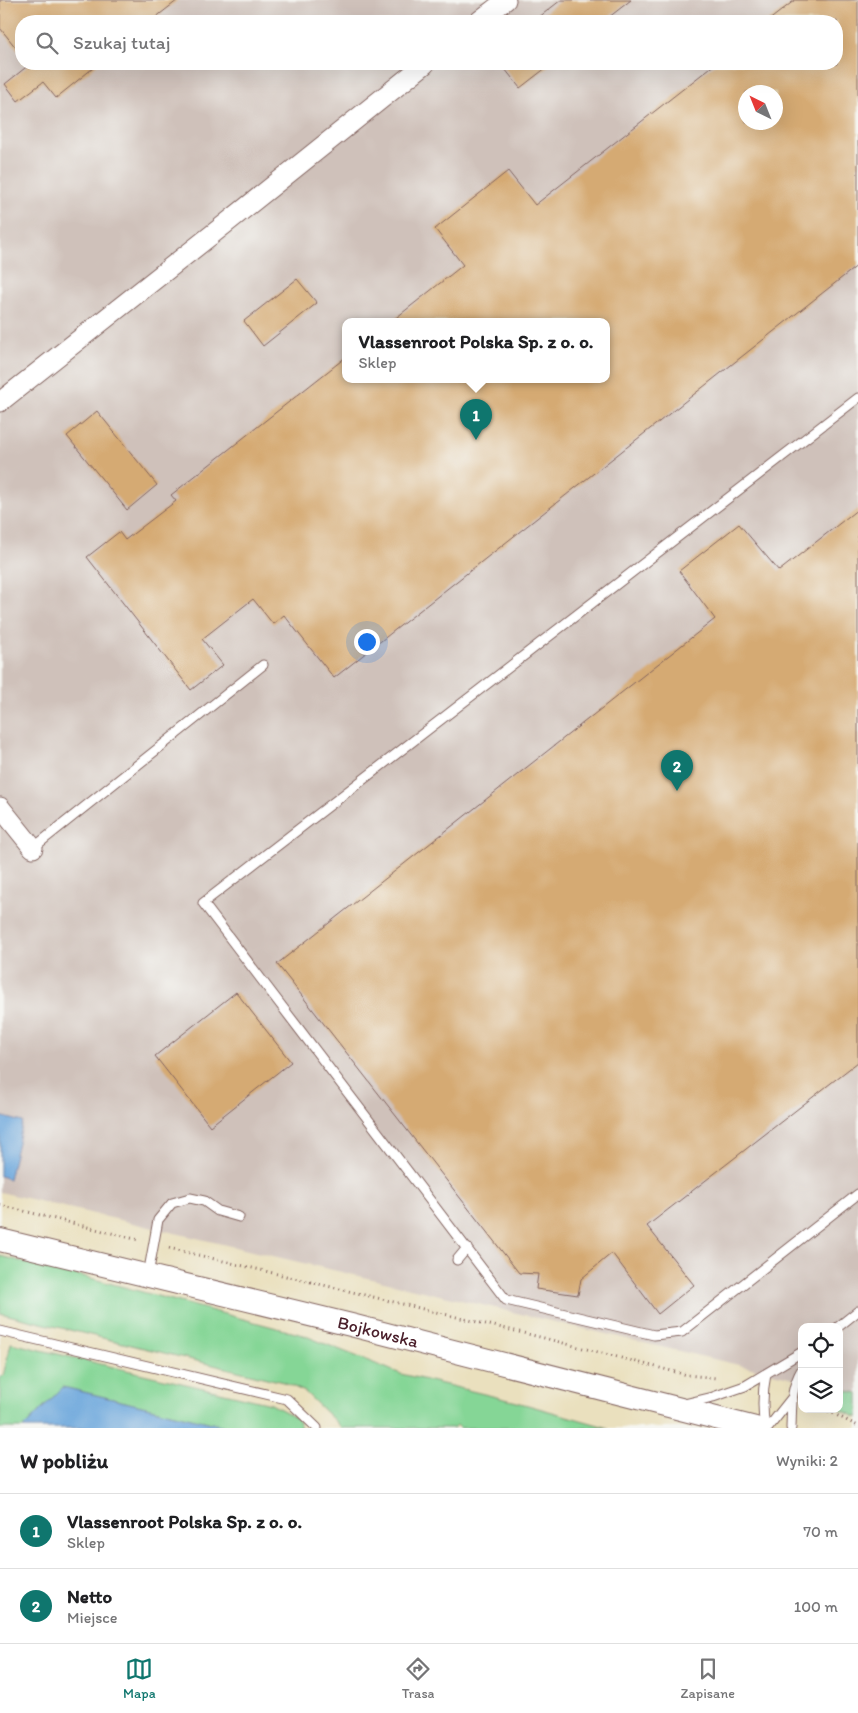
<!DOCTYPE html>
<html lang="pl">
<meta charset="utf-8">
<style>
:root{--surface:#fff;--page:#f6f6f6;--text:#202124;--muted:#757577;--line:#e0e0e0;--accent:#0f766e}
body{margin:0;font-family:Itim,sans-serif;background:var(--page);color:var(--text)}
.controls{position:absolute;right:15px;bottom:15px;display:grid;overflow:hidden;border-radius:10px;box-shadow:0 5px 20px #0002}
.controls button{width:45px;height:45px;display:grid;place-items:center;padding:0;border:0;border-bottom:1px solid var(--line);background:var(--surface);color:var(--text);font:25px sans-serif}
.compass{position:absolute;left:738px;top:85px;width:45px;height:45px;border-radius:50%;background:var(--surface);box-shadow:0 5px 20px #0002;rotate:317deg}
.you{position:absolute;left:366px;top:641px;width:18px;height:18px;margin:-12px;border:4px solid #fff;border-radius:50%;background:#1a73e8;box-shadow:0 0 0 8px #1a73e833}
.badge{display:grid;place-items:center;width:32px;height:32px;border-radius:50%;background:var(--accent);color:#fff;font-size:16px;font-weight:700}
.pin{position:absolute;translate:-50% -41px;filter:drop-shadow(0 1px 2px #0008)}
.pin::after{content:'';position:absolute;top:26px;width:18px;height:15px;background:inherit;clip-path:polygon(0 0,100% 0,50% 100%)}
.popup{position:absolute;left:342px;top:318px;width:268px;height:65px;box-sizing:border-box;display:grid;place-content:center;border-radius:10px;background:var(--surface);filter:drop-shadow(0 1px 4px #0005);font-size:16px;white-space:nowrap;color:var(--muted)}
.popup b{font-size:19px;color:var(--text)}
.popup::after{content:'';position:absolute;left:50%;top:100%;margin-left:-10px;border:10px solid transparent;border-top-color:var(--surface)}
.list{margin:0;padding:0;list-style:none}
h2{display:flex;justify-content:space-between;align-items:center;height:65px;margin:0;padding:0 20px;font-size:21px}
h2 small{font-size:16px;font-weight:400;color:var(--muted)}
.list li{display:grid;grid-template-columns:32px 1fr auto;gap:15px;align-items:center;box-sizing:border-box;height:75px;padding:0 20px;border-top:1px solid var(--line)}
.list b{display:block;font-size:19px;white-space:nowrap}
.list p{margin:0;font-size:16px;white-space:nowrap;color:var(--muted)}
.list em{font-size:16px;font-style:normal;color:var(--muted)}
.icon{flex:none;width:28px;height:28px;fill:none;stroke:currentColor;stroke-width:2;stroke-linecap:round;stroke-linejoin:round}
.map{position:relative;flex:none;width:858px;height:1428px;overflow:hidden}
.search{position:absolute;background:var(--surface);box-shadow:0 5px 20px #0002;left:15px;right:15px;top:15px;height:55px;display:flex;align-items:center;gap:12px;box-sizing:border-box;padding:0 18px;border-radius:20px;color:var(--muted);font-size:19px}
.sheet{height:215px;background:var(--surface)}
nav{display:flex;justify-content:space-around;align-items:center;box-sizing:border-box;height:70px;border-top:1px solid var(--line);background:var(--surface);font-size:14px;color:var(--muted)}
nav a{display:grid;justify-items:center;gap:2px}
nav .on{color:var(--accent)}
.map>svg:first-child{display:block}
.industrial{fill:#cfc1ba;fill-rule:evenodd}
.green{fill:#85d696;stroke:#687a60}
.water{fill:#6ba6dc;stroke:#5a6284}
.building{fill:#d5aa73;fill-rule:evenodd}
.lines{fill:none;stroke-linecap:round;stroke-linejoin:round}
.service-casing{stroke:#82635e;stroke-width:11}
.minor-casing{stroke:#82635e;stroke-width:21}
.tertiary-casing{stroke:#82635e;stroke-width:24}
.path{stroke:#82635e;stroke-width:3;stroke-dasharray:1 4;stroke-linecap:butt}
.service{stroke:#fff;stroke-width:9}
.minor{stroke:#fff;stroke-width:19}
.tertiary{stroke:#fff;stroke-width:22}
.labels{text-anchor:middle;dominant-baseline:central;stroke-width:4.5;stroke-linejoin:round;paint-order:stroke}
.street-label{font-size:18px;fill:#4a1f2b;stroke:#f6f6f2}
</style>
<div class="map">
<svg width="858" height="1428" viewBox="0 0 858 1428">
<rect width="100%" height="100%" fill="#f6f6f2"/>
<filter id="ink" filterUnits="userSpaceOnUse"><feTurbulence type="fractalNoise" baseFrequency=".02" numOctaves="2"/><feDisplacementMap in="SourceGraphic" scale="10" xChannelSelector="R" yChannelSelector="G"/><feConvolveMatrix kernelMatrix="1 2 1 2 8 2 1 2 1" color-interpolation-filters="sRGB"/></filter>
<filter id="wash" filterUnits="userSpaceOnUse"><feTurbulence type="fractalNoise" baseFrequency=".0096" numOctaves="4" result="noise"/><feDisplacementMap in="SourceGraphic" scale="20" xChannelSelector="R" yChannelSelector="G"/><feGaussianBlur stdDeviation="1.12" result="paint"/><feColorMatrix in="noise" values="0 0 0 0 0 0 0 0 0 0 0 0 0 0 0 0 0 1.4 0 .05"/><feComposite in="paint" operator="in"/></filter>
<g filter="url(#wash)">
<rect width="100%" height="100%" fill="#eae0be"/>
<!-- industrial -->
<path class="industrial" d="M0,0H858V1393L839,1389V1327H802V1380L0,1192ZM21,21H837V64H21ZM746,92H776V122H746ZM346,321H606V379H346Z"/>
<!-- green -->
<path class="green" d="M0,1256L90,1278L303,1335L401,1374L517,1402L609,1428H460L457,1425L453,1428H342L305,1392L283,1382L0,1313Z
M11,1343L271,1404L297,1418L301,1428H226L224,1426L63,1387L23,1428H0V1376H3Z
M839,1389L858,1393V1418L839,1409Z"/>
<!-- water -->
<path class="water" d="M0,1116L23,1122L9,1179L0,1176Z
M63,1387L224,1426L226,1428H23Z"/>
<g id="blocks">
<!-- building -->
<path class="building" d="M0,0H178L151,21H21V54L0,28Z
M561,0H631L604,21H534Z
M795,0H858V265L334,678L284,615L273,624L253,599L202,639L223,665L191,690L87,557L119,532L125,540L176,501L171,495L346,357V379H606V321H392L463,265L435,229L508,171L535,205L715,64H837V21H768ZM746,92H776V122H746Z
M30,64H98L56,98L43,82L18,101L5,84Z
M501,64H551L520,88Z
M297,279L317,303L263,346L244,321Z
M97,411L157,485L127,510L67,436Z
M858,509V1062L647,1226L694,1285L658,1314L612,1253L581,1279L578,1295L536,1289L538,1274L519,1273L277,964L715,619L679,571L739,524L779,571Z
M236,992L291,1062L210,1126L155,1056Z"/>
</g>
</g>
<g filter="url(#ink)">
<use href="#blocks" fill-opacity="0" stroke="#82635e" stroke-width="1"/>
<g class="lines">
<defs>
<path id="service" d="M858,398L203,903L506,1300L654,1335L682,1332L858,1194
M33,848L263,665
M457,1260L467,1248
M148,1275L158,1220L172,1203L190,1198L204,1201L218,1211L239,1217
M838,1327L858,1311
M0,1331L287,1399L317,1428
M684,1404L713,1397L745,1386L802,1352
M765,1428C762,1409 762,1393 766,1374
M768,1428L791,1399
M791,1428C792,1405 790,1390 802,1369"/>
<path id="minor" d="M479,21L506,0
M0,402L224,225L425,64
M0,807L33,848"/>
<g id="tertiary">
<path id="s1" d="M0,1240L351,1325L755,1428"/>
</g>
</defs>
<!-- service casing -->
<use href="#service" class="service-casing"/>
<!-- minor casing -->
<use href="#minor" class="minor-casing"/>
<!-- tertiary casing -->
<use href="#tertiary" class="tertiary-casing"/>
<!-- path -->
<path class="path" d="M0,1205L139,1240
M169,1248L544,1338L687,1375L717,1378
M824,1409L858,1426"/>
<!-- service -->
<use href="#service" class="service"/>
<!-- minor -->
<use href="#minor" class="minor"/>
<!-- tertiary -->
<use href="#tertiary" class="tertiary"/>
</g>
</g>
<g class="labels">
<!-- street labels -->
<g class="street-label">
<text stroke="none"><textPath href="#s1" startOffset="389">Bojkowska</textPath></text>
</g>
</g>
</svg>
<div class="controls">
<button><svg class="icon" aria-label="locate" viewBox="0 0 24 24"><circle cx="12" cy="12" r="6"/><path d="M12 2v4M12 18v4M2 12h4M18 12h4"/></svg></button>
<button><svg class="icon" aria-label="layers" viewBox="0 0 24 24"><path d="M12 4l9 5-9 5-9-5zM3 14l9 5 9-5"/></svg></button>
</div>
<svg class="compass" viewBox="-18 -18 36 36"><path d="M0-13l5 13h-10z" fill="#e53935"/><path d="M0 13l5-13h-10z" fill="#757577"/></svg>
<div class="you"></div>
<div class="pin badge" style="left:476px;top:440px">1</div>
<div class="popup"><b>Vlassenroot Polska Sp. z o. o.</b>Sklep</div>
<div class="pin badge" style="left:677px;top:791px">2</div>
<div class="search"><svg class="icon" aria-label="search" viewBox="0 0 24 24"><circle cx="10" cy="10" r="6"/><path d="M15 15l6 6"/></svg>Szukaj tutaj</div>
</div>
<section class="sheet">
<h2>W pobliżu<small>Wyniki: 2</small></h2>
<ul class="list">
<li><span class="badge">1</span><div><b>Vlassenroot Polska Sp. z o. o.</b><p>Sklep</p></div><em>70 m</em></li>
<li><span class="badge">2</span><div><b>Netto</b><p>Miejsce</p></div><em>100 m</em></li>
</ul>
</section>
<nav>
<a class="on"><svg class="icon" aria-label="map" viewBox="0 0 24 24"><path d="M3 6l6-2 6 2 6-2v14l-6 2-6-2-6 2zM9 4v14M15 6v14"/></svg>Mapa</a>
<a><svg class="icon" aria-label="directions" viewBox="0 0 24 24"><path d="M12 3l9 9-9 9-9-9zM9 14v-3h6M13 9l2 2-2 2"/></svg>Trasa</a>
<a><svg class="icon" aria-label="saved" viewBox="0 0 24 24"><path d="M7 4h10v16l-5-4-5 4z"/></svg>Zapisane</a>
</nav>
